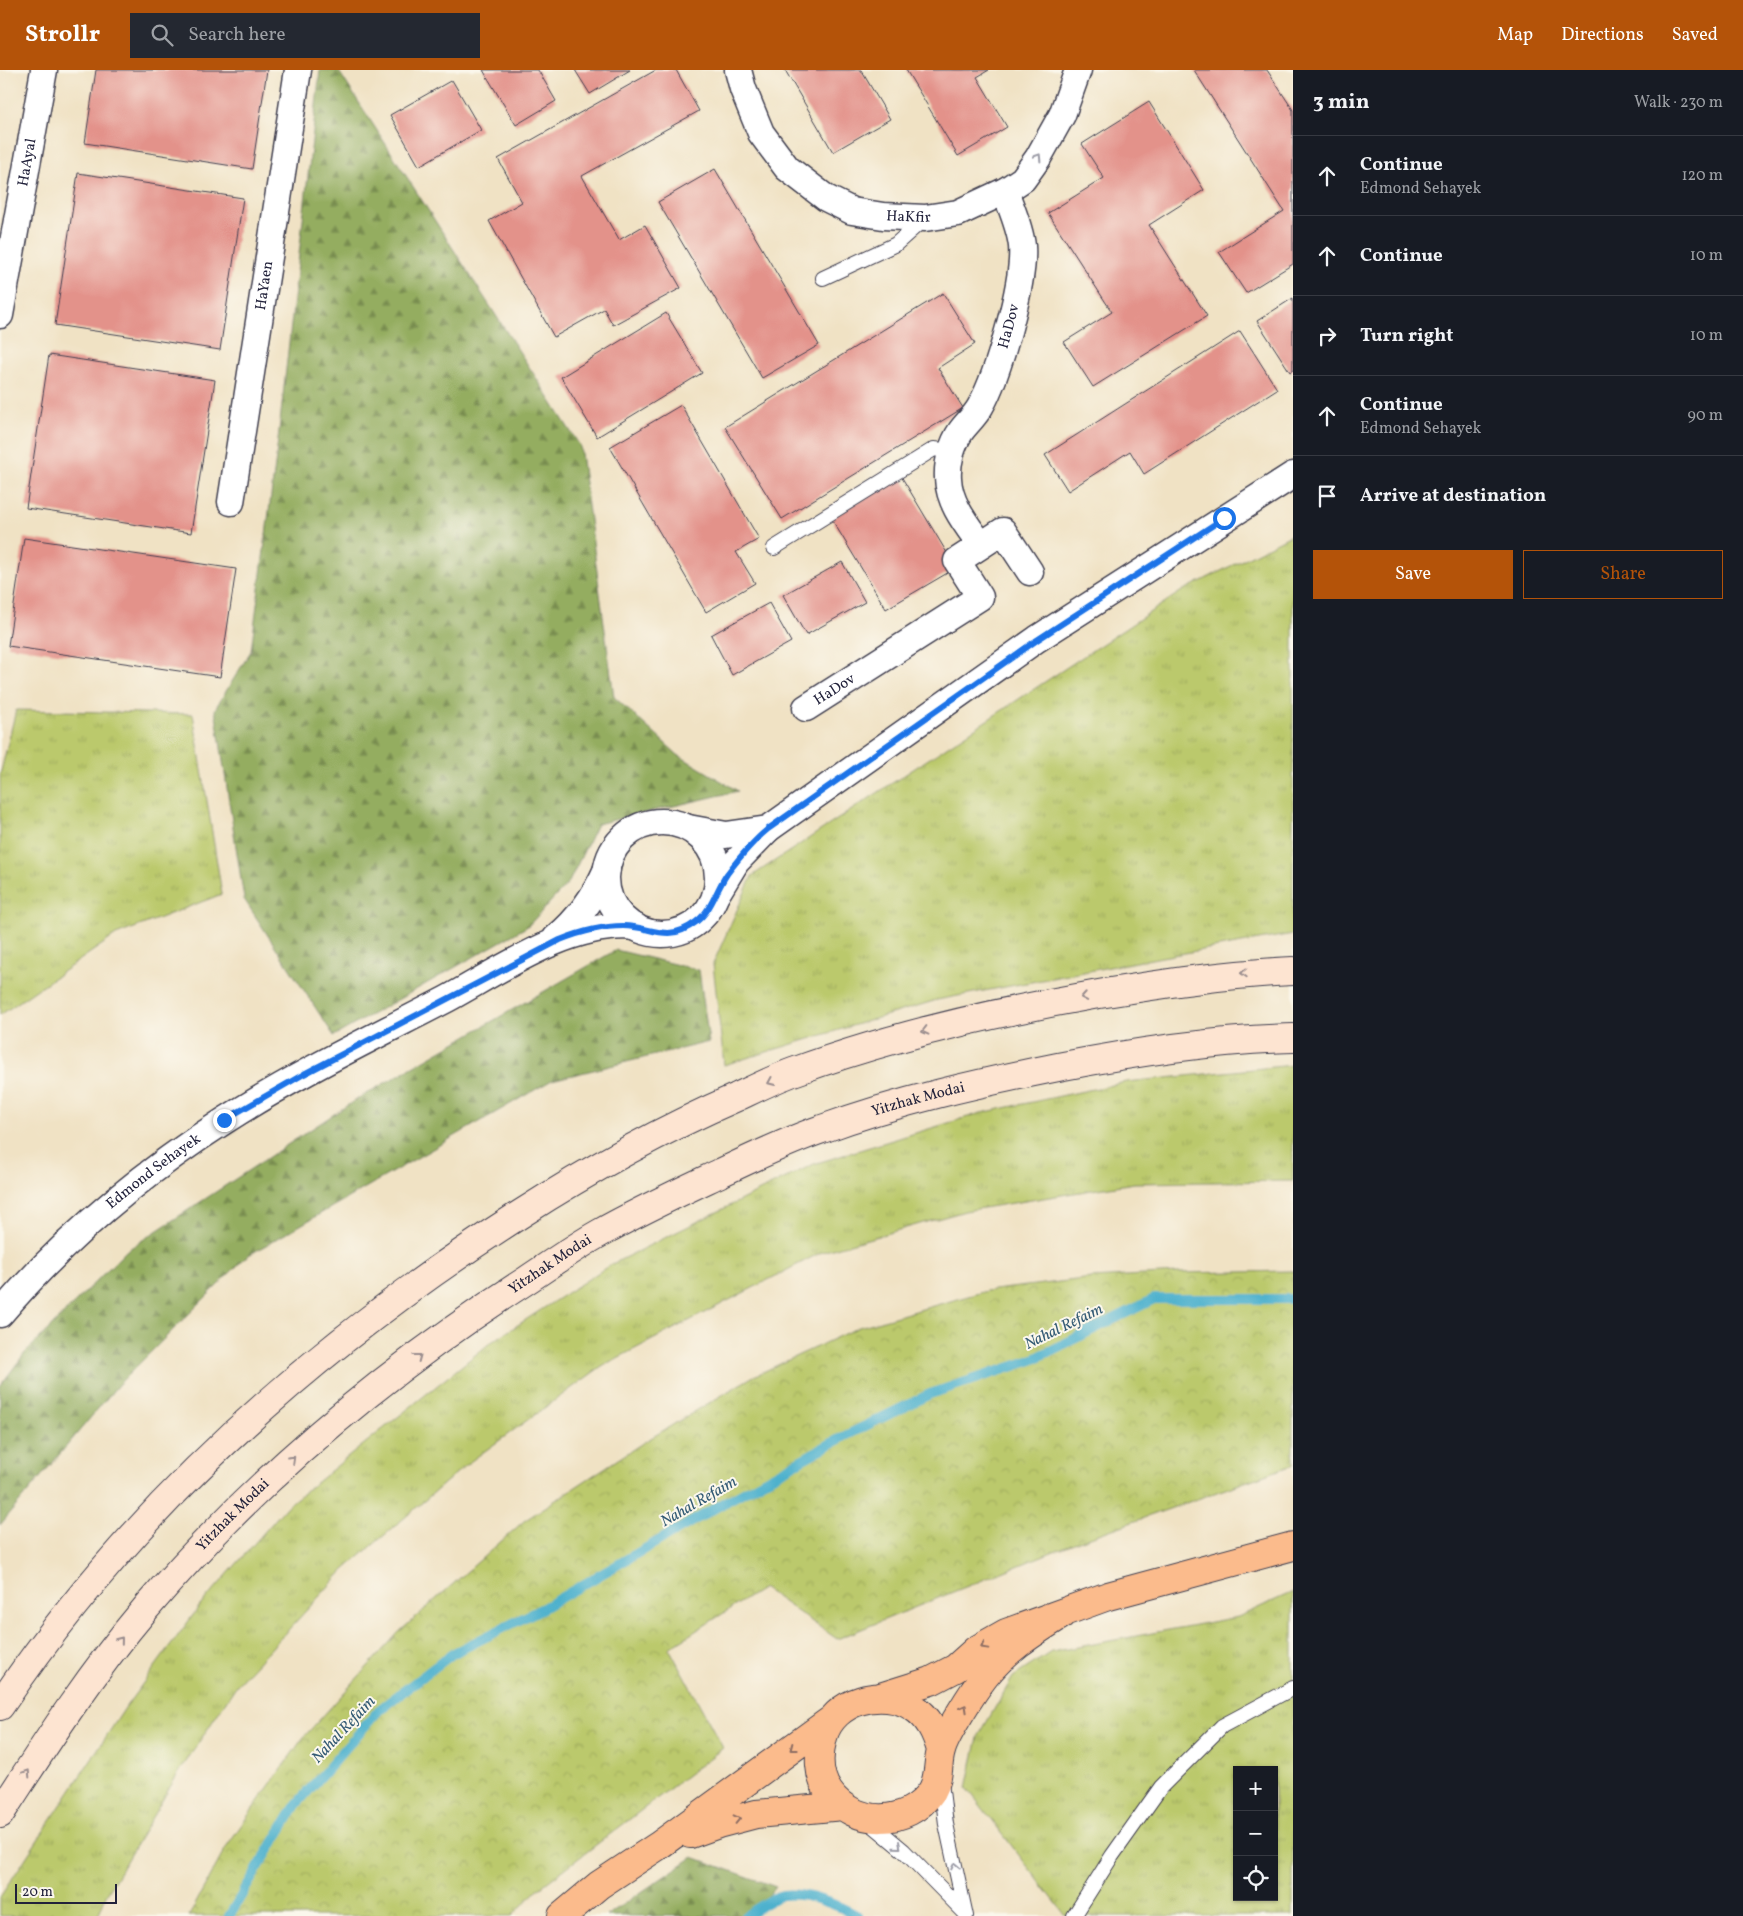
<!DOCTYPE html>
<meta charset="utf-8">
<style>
:root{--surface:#171b24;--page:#242831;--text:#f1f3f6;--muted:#9ea1a6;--line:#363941;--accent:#b45309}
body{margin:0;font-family:Vollkorn,serif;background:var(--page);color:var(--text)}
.controls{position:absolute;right:15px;bottom:15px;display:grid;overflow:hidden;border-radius:0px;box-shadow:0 1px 4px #0004}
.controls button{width:45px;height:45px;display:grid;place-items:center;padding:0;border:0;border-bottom:1px solid var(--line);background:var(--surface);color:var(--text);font:25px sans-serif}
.scale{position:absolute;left:15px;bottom:12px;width:102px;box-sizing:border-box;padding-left:5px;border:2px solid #22223b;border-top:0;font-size:14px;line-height:18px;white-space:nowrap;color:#22223b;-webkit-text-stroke:4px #fbf7ec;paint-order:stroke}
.stop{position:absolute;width:15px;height:15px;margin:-11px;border:4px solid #1a73e8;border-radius:50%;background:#fff}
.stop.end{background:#1a73e8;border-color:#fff;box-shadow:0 1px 5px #0008}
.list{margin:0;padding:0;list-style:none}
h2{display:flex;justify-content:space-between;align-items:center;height:65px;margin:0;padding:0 20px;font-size:21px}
h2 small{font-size:16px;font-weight:400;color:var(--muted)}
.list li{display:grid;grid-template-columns:32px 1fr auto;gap:15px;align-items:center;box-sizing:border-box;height:80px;padding:0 20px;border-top:1px solid var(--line)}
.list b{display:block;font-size:19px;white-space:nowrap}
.list p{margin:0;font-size:16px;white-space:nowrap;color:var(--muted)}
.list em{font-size:16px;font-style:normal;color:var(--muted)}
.actions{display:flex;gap:10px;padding:15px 20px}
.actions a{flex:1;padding:11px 0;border:1px solid var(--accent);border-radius:0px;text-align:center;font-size:18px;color:var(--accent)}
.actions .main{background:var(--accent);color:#fff}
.icon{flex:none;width:28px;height:28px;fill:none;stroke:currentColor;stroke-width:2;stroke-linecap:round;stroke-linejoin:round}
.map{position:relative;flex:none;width:1293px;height:1846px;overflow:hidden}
header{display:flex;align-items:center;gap:30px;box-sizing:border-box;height:70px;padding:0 25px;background:var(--accent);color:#fff}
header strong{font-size:24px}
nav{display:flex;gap:28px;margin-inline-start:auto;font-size:18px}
.search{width:350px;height:45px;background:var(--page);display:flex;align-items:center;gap:12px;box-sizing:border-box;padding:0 18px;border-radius:0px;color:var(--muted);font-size:19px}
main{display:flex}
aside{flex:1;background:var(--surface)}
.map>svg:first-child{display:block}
.grass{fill:url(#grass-tufts);stroke:#6e7654;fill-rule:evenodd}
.forest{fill:url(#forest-firs);stroke:#5b684e}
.park{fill:url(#park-crowns);stroke:#6e7654}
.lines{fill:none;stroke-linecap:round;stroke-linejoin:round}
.stream{stroke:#4eb1cd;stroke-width:10}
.building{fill:#e3928a}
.lane-casing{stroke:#413f50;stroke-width:16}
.street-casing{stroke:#413f50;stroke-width:29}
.secondary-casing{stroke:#413f50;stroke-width:30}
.primary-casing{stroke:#413f50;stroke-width:30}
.lane{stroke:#fff;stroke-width:14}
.street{stroke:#fff;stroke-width:26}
.secondary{stroke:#fde4d1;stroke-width:28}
.primary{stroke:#fbbb8c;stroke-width:28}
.oneway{stroke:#9c9ca7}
.oneway2{stroke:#9a8d8e}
.oneway3{stroke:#8e6e64}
.route{stroke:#1a73e8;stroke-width:6}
.labels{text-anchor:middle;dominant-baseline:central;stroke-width:4;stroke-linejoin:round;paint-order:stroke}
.street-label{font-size:15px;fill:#22223b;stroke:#fbf7ec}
.water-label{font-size:16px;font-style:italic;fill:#345b75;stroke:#fbf7ec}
</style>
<header>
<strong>Strollr</strong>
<div class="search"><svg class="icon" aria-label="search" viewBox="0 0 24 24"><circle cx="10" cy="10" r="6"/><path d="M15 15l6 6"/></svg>Search here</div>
<nav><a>Map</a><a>Directions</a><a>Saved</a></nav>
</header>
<main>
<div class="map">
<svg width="1293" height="1846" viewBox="0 0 1293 1846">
<defs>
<pattern id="grass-tufts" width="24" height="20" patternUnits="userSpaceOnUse" patternTransform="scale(1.25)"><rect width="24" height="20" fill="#bbc96c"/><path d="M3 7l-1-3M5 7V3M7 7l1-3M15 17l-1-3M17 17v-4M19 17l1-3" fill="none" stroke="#a0ac5e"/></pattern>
<pattern id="forest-firs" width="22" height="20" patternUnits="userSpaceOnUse" patternTransform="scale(1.25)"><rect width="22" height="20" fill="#94ad60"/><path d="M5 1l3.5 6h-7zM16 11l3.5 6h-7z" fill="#788c50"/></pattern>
<pattern id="park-crowns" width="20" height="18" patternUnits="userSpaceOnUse" patternTransform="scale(1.25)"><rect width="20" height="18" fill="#bbc96c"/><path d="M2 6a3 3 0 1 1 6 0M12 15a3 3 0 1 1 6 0" fill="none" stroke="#a0ac5e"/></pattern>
</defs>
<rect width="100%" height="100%" fill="#fbf7ec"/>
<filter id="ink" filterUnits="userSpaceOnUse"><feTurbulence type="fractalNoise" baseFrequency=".02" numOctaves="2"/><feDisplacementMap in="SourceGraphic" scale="10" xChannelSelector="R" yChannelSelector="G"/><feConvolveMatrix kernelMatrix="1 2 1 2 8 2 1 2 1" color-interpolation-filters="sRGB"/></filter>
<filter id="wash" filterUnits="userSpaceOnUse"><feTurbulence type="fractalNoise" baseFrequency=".0096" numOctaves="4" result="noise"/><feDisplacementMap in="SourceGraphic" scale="20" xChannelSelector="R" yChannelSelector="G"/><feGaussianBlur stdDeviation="1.12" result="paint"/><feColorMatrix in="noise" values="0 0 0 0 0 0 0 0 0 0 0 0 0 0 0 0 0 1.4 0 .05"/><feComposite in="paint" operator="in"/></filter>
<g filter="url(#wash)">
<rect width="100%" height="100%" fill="#f0e2c4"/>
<!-- grass -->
<path class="grass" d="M1293,464V864L1162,887L937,930L724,995L713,894L752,806L1182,521Z
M16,640L193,644L222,824L116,865L0,945V705Z
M1293,995V1111L1134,1113L965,1141L822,1182L602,1296L467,1394L344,1500L236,1616L176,1707L106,1825L98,1846H0V1827L127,1635L199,1537L287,1436L490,1273L610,1195L814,1094L981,1043L1126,1012Z
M1293,1522V1846H1066L967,1718L978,1667L1013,1607L1051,1582L1238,1547ZM1237,1700H1274V1827H1237Z"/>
<!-- forest -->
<path class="forest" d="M320,0H338L580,376L614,627L678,685L738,721L597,754L569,812L528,856L334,966L244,829L215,639L251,581L276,387Z
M616,880L699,900L709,972L552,1010L247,1186L118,1315L0,1455V1316L25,1283L126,1181L357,1029Z
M693,1787L776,1817L752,1846H606Z"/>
<!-- park -->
<path class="park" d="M1293,1201V1395L1079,1471L837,1569L763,1518L669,1578L723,1678L537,1820L512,1846H189L228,1774L303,1668L399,1562L524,1451L641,1374L752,1307L859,1257L986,1221L1092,1208L1178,1203Z"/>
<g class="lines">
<!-- stream -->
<path class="stream" d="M229,1846L296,1735L379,1640L452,1584L543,1538L729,1430L843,1367L930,1324L1032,1290L1154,1229H1293
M745,1846C754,1841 774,1826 783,1825C806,1822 838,1835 858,1846"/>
</g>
<g id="blocks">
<!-- building -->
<path class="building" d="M96,0H267L252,99L85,73Z
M483,0H538L556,31L516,55Z
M575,0H630L590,24Z
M656,0H676L699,41L582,106L619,170L645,155L681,218L613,255L604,239L554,267L489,151L522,132L498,89Z
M785,0H861L890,49L833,82Z
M906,0H989L977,7L1007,57L958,86Z
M1194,0H1267L1293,40V194L1246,223L1219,182L1284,141Z
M452,10L481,60L419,96L390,45Z
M1149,32L1204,120L1149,155L1207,246L1093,317L1064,272L1112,242L1048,143L1104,108L1082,74Z
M715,99L819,275L762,308L658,132Z
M78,103L243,128L220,280L55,255Z
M943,223L975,274L938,298L963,338L782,449L725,357Z
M1293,228V300L1290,302L1257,251Z
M666,243L702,303L597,367L561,307Z
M1240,261L1277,319L1144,404L1130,381L1068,421L1045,385Z
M49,285L215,310L191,463L26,438Z
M681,335L759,469L736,482L755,513L706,542L610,377Z
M901,406L956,498L886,539L831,448Z
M24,468L236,499L220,607L8,576Z
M842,492L865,532L806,565L783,525Z
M769,533L791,572L732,605L711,565Z"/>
</g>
</g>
<g filter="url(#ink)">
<use href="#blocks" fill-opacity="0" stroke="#413f50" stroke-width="1"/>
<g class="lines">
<defs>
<path id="lane" d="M823,208L896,174L925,148
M774,478L934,379L952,381
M941,1712L946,1754L966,1846
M868,1751L904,1781L965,1843
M1074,1846L1112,1786L1161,1717L1222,1656L1293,1618"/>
<g id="street">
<path id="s1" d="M738,0L743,19L761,63L787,98L826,128L852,141L883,146L925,148L958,143L1005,121L1023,109L1038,88L1062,45L1078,0"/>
<path id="s2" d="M0,245L44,0"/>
<path id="s3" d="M231,432L298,0"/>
<path id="s4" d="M981,475C967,455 949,434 948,408C947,393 952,374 961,361C967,353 975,346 980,337C998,306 1025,211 1022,176C1020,157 1011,138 1005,121"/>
<path id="s5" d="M806,638L980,527L957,491L1003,461L1030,502"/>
<circle cx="662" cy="808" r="56"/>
<path d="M688,758L726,765L768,759"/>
<path d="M716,825L736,792L768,759L1037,569L1293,405"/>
<path d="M556,868C579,849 595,826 607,799"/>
<path id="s6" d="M0,1244C64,1169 140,1105 224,1051C295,1005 372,968 447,929C502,899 572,850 636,857"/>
</g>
<g id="secondary">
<path d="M0,1636C135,1434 316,1275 519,1145C589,1100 661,1060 737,1027C756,1018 774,1009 793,1002C891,966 991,943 1093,925C1160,914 1226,904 1293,901"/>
<path id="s7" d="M0,1744C46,1673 91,1603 146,1538C255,1410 387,1300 527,1210C551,1194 575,1177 600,1163C639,1141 680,1122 720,1103C754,1087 787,1071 822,1059C898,1031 979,1013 1058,997C1135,982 1215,970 1293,968"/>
</g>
<path id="primary" d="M880,1627L931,1611L956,1598L976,1580L1006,1563L1108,1526L1293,1476
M941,1680C936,1663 929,1647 913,1637C883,1617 833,1630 823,1667C818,1685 818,1706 829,1722C854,1757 908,1757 932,1721C940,1707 937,1694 941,1681C945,1665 974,1620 985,1606C1008,1578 1031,1564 1061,1545
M690,1764L718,1754L756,1744L843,1736
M562,1846L599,1815L658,1776L831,1650"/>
</defs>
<!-- lane casing -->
<use href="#lane" class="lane-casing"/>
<!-- street casing -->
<use href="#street" class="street-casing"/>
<!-- secondary casing -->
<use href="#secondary" class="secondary-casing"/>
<!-- primary casing -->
<use href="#primary" class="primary-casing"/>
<!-- lane -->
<use href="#lane" class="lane"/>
<!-- street -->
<use href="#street" class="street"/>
<!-- secondary -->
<use href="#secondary" class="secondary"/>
<!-- primary -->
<use href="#primary" class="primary"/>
</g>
<!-- one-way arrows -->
<defs><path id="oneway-chevron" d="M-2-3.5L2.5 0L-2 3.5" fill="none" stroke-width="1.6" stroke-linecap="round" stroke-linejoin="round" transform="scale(1.25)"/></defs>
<g class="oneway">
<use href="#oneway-chevron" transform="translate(1038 87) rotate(-58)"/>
<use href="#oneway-chevron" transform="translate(898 1776) rotate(41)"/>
<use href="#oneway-chevron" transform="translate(955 1796) rotate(-102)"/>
</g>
<g class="oneway2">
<use href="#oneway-chevron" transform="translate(1244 903) rotate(177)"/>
<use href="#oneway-chevron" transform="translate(1084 927) rotate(170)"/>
<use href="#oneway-chevron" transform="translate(925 961) rotate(166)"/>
<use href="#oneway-chevron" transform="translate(771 1012) rotate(156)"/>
<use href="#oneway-chevron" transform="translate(418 1287) rotate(-37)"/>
<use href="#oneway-chevron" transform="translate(292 1389) rotate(-44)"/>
<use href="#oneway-chevron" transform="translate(120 1570) rotate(-51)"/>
<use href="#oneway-chevron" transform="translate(27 1703) rotate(-57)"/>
</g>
<g class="oneway3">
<use href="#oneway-chevron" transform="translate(984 1576) rotate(151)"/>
<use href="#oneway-chevron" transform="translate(964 1638) rotate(-61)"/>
<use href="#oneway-chevron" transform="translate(793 1678) rotate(143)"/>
<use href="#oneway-chevron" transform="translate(737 1749) rotate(-13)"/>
</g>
</g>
<g class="lines" filter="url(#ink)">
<!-- route -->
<path class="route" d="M224,1050L304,1004L560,870C580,862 601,856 623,856C652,856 667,874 696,852C712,840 716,820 727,804C739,788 752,772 768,759L1037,570L1224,448"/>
</g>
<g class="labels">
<!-- street labels -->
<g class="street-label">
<text stroke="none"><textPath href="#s2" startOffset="155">HaAyal</textPath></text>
<text stroke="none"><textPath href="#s1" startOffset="246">HaKfir</textPath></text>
<text stroke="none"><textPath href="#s3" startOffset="219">HaYaen</textPath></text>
<text stroke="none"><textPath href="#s4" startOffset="242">HaDov</textPath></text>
<text stroke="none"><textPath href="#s5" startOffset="34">HaDov</textPath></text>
<text stroke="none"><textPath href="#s7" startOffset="1190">Yitzhak Modai</textPath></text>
<text stroke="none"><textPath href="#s6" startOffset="210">Edmond Sehayek</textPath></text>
<text stroke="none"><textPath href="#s7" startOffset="785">Yitzhak Modai</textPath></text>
<text stroke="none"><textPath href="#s7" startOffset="380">Yitzhak Modai</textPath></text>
</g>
<!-- water labels -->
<g class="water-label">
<text transform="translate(1064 1257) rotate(-26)">Nahal Refaim</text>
<text transform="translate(699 1432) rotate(-30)">Nahal Refaim</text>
<text transform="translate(344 1660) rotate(-47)">Nahal Refaim</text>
</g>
</g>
</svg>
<div class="controls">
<button>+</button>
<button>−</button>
<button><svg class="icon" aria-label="locate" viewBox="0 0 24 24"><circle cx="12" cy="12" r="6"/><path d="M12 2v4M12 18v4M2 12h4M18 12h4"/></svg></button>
</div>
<div class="scale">20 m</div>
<div class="stop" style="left:1224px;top:448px"></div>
<div class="stop end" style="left:224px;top:1050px"></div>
</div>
<aside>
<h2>3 min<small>Walk · 230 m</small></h2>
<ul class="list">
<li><svg class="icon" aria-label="ahead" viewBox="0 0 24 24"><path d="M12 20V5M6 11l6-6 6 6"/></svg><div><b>Continue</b><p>Edmond Sehayek</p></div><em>120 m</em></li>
<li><svg class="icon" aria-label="ahead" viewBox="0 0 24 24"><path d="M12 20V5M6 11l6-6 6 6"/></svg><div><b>Continue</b></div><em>10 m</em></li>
<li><svg class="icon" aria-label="right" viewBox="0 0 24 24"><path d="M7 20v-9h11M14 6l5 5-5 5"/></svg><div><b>Turn right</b></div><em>10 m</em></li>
<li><svg class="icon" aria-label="ahead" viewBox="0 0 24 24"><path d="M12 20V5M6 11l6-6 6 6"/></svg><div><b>Continue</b><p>Edmond Sehayek</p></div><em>90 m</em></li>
<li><svg class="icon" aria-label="arrive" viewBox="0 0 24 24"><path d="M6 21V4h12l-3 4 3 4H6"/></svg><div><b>Arrive at destination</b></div></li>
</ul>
<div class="actions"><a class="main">Save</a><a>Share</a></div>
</aside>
</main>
